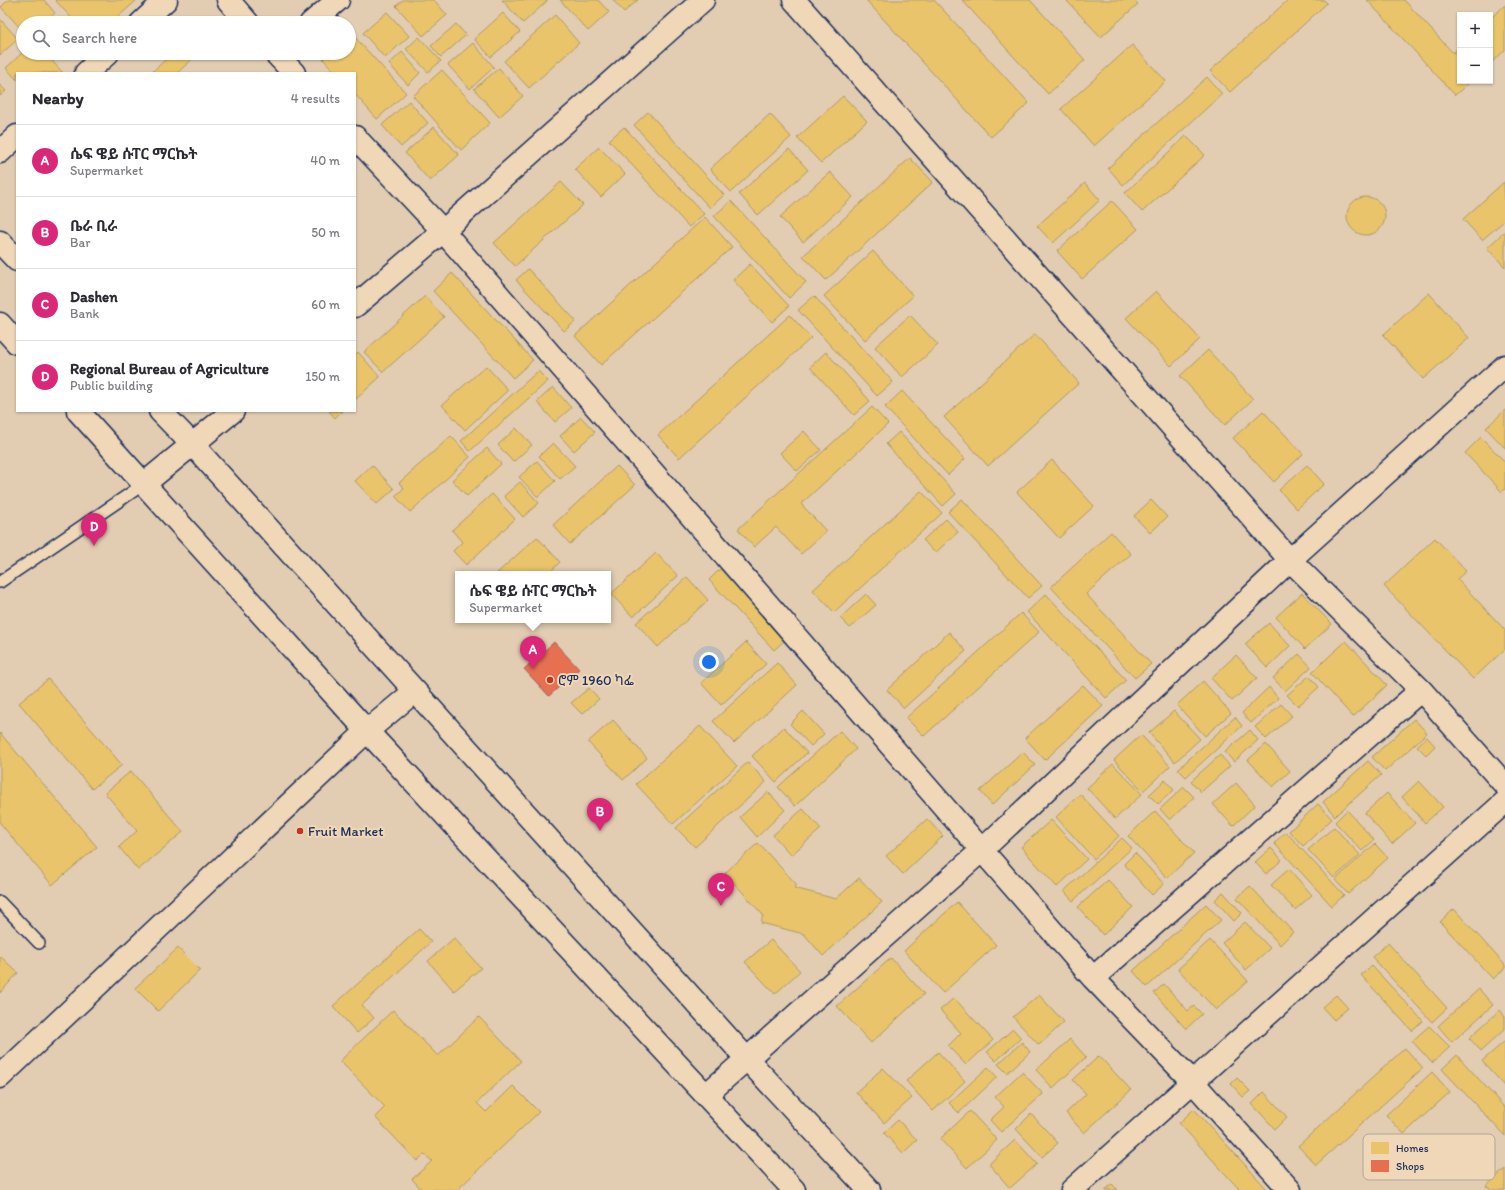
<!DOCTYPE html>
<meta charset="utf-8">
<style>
:root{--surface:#fff;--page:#f7f7f7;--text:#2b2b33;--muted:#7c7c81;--line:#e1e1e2;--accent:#db2777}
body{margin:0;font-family:Itim,"Noto Sans Ethiopic",sans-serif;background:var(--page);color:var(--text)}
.controls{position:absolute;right:12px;top:12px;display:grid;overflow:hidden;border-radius:0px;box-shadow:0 1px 3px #0004}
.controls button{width:36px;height:36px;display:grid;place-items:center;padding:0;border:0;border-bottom:1px solid var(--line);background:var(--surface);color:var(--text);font:20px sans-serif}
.you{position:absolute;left:709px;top:662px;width:14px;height:14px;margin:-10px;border:3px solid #fff;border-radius:50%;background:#1a73e8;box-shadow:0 0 0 6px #1a73e833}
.badge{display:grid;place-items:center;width:26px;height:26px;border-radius:50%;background:var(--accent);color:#fff;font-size:13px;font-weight:700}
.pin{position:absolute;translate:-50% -33px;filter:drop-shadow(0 1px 2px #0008)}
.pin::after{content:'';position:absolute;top:21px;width:14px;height:12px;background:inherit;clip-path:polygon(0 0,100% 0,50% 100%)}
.popup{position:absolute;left:455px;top:571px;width:156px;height:52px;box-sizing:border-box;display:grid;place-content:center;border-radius:0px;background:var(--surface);filter:drop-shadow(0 1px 3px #0005);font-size:13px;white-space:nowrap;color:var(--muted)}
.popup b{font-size:15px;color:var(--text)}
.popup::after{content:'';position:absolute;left:50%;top:100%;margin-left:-8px;border:8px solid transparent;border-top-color:var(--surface)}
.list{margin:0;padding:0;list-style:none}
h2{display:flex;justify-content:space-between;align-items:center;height:52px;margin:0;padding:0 16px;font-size:17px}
h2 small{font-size:13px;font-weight:400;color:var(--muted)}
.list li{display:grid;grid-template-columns:26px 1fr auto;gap:12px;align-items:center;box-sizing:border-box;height:72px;padding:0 16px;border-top:1px solid var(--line)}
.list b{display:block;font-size:15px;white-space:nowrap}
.list p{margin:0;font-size:13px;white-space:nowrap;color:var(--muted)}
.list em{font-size:13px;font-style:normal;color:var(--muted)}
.icon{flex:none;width:22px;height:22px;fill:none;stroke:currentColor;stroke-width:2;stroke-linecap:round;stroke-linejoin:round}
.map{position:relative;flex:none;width:1505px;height:1190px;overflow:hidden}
.search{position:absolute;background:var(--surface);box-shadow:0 1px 3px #0004;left:16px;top:16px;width:340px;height:44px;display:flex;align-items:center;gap:10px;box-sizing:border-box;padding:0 14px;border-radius:22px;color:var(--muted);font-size:15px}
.panel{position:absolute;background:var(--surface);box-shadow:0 1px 3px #0004;left:16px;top:72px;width:340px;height:340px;border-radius:0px}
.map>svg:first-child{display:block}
.homes{fill:#e9c46a;stroke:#ab9766}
.shops{fill:#e76f51;stroke:#aa5c55}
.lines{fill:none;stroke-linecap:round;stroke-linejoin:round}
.lane-casing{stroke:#1b2f5e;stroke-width:14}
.street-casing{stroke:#1b2f5e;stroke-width:25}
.secondary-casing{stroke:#1b2f5e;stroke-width:25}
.lane{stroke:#efd7b7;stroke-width:11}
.street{stroke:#efd7b7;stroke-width:22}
.secondary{stroke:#efd7b7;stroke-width:22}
.poi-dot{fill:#c8321e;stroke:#efd7b7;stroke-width:1.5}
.labels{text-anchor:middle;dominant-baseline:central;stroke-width:4;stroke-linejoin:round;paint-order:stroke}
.poi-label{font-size:14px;fill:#1b2f5e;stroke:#efd7b7;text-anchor:start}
.key{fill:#efd7b7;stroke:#afa59c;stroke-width:1}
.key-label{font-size:11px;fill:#1b2f5e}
</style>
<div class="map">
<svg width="1505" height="1190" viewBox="0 0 1505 1190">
<rect width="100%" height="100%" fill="#e2cdb2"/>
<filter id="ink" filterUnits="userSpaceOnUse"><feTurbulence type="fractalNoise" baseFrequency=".025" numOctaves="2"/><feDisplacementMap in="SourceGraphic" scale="8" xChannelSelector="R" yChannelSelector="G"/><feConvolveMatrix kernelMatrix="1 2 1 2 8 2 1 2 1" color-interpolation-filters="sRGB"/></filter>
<g filter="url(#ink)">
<!-- homes -->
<path class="homes" d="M8,0H44L55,13L44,23H23V31L1,7Z
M55,0H137L111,23H76Z
M403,0H434L447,15L423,36L396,6Z
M502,0H547V1L523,23Z
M560,0H598L609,12L588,31Z
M613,0H638L624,12Z
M866,0H934L1029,103L991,137Z
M962,0H1030L1085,60L1048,94Z
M1066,0H1134L1138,4L1101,37Z
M1288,0H1324L1327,3L1230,92L1210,71Z
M1367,0H1404L1453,53L1460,47V81H1471L1455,95Z
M1505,5V50L1490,64V19Z
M387,12L409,36L385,58L363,33Z
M503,13L520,32L491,57L474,39Z
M555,15L579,43L529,88L504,61Z
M0,19L18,39L0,55Z
M456,24L466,35L441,57L431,46Z
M351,33L406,93L377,119L355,94V73H336L323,59L329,53H349V35Z
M419,37L441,61L428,72L406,49Z
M473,43L494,67L470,89L448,65Z
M1132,45L1166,81L1094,146L1061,109Z
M23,52L45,53L63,73H17V80L6,68Z
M402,52L420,73L408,85L389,64Z
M173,53H199L177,73H151Z
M499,68L523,96L499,117L474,89Z
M442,70L490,123L461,150L413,96Z
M1207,77L1222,94L1123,185L1108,168Z
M0,85L6,91L0,96Z
M843,96L867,121L821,163L797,138Z
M409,101L428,123L401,147L382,125Z
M648,112L724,195L710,208L634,125Z
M770,114L791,137L731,192L710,169Z
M434,127L459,155L430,181L405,153Z
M624,127L704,214L689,227L609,140Z
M1186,136L1205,155L1142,212L1125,193Z
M599,147L625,174L601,197L575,169Z
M789,149L808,170L758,215L739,194Z
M910,158L933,182L826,280L803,256Z
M830,172L853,197L803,242L780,217Z
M561,182L583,205L515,266L494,243Z
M1504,182L1505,220L1482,240L1463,219Z
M1085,183L1100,200L1053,243L1037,226Z
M1347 216a19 19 0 1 1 38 0a19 19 0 1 1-38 0Z
M731,201L806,282L789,298L714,216Z
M1112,201L1138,229L1082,279L1057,251Z
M705,217L732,247L601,365L575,336Z
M1505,231V267L1487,248Z
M873,251L913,296L865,340L824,296Z
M750,264L789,306L772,322L733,280Z
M528,269L576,321L564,331L516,280Z
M452,273L533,360L513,378L433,291Z
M1156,291L1200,339L1171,366L1126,318Z
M1429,293L1469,338L1423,379L1383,335Z
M425,296L444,317L383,372L364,352Z
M814,296L893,382L877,396L798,310Z
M790,315L811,338L679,458L658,435Z
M910,315L938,345L902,377L875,347Z
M1035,334L1079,383L988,466L944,417Z
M1208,350L1253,399L1225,425L1180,376Z
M358,352L380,377L355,400V355Z
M826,352L870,401L854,415L810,367Z
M486,366L508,390L465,430L442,405Z
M538,371L548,381L470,451L461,441Z
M553,387L571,408L555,422L537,402Z
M902,391L965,459L948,475L885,407Z
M872,407L888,424L801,504L826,531L801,554L776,527L754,547L738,529Z
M1505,410V448L1486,428Z
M329,411H342L335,418Z
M1263,411L1303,454L1274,482L1233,438Z
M581,417L595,432L574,451L560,436Z
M516,428L532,445L513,462L498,445Z
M804,431L821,450L797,471L780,453Z
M899,432L956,494L943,506L886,444Z
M451,436L470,457L410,512L395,496L404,488L399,483Z
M1481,437L1505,462V489L1502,492L1465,453Z
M553,443L575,466L560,479L539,456Z
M487,448L501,464L467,496L452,480Z
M1052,460L1094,506L1059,538L1017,492Z
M537,461L555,481L538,497L519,477Z
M372,465L394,489L377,504L355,481Z
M1307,465L1324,484L1297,509L1279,490Z
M617,466L635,485L570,544L553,525Z
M520,482L539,503L523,517L504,496Z
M921,491L942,513L834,612L813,590Z
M492,494L515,519L466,565L453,551L462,542L452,530Z
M962,499L1042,586L1028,598L948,512Z
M1151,500L1167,517L1150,533L1134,516Z
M946,519L958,532L935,553L923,540Z
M1111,532L1131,554L1086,594L1151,664L1135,678L1051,587Z
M537,537L560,562L548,574H496Z
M1435,538L1466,571L1457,579L1505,630V649L1473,679L1384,586Z
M656,553L678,576L633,617L611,594Z
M720,569L785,640L774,650L709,580Z
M687,577L708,600L658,647L636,623Z
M1302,593L1332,624L1305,649L1276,617Z
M866,594L876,605L850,628L840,618Z
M1046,594L1126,680L1106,698L1027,612Z
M1021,613L1039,632L924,736L906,718Z
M1269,623L1290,646L1267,668L1245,644Z
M949,632L966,651L904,708L887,690Z
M1346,641L1387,685L1353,717L1312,672Z
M746,642L766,664L721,705L701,683Z
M1299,654L1311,667L1285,691L1273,678Z
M1236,655L1257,678L1232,701L1211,678Z
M777,663L797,685L734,743L713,721Z
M1309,676L1319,687L1298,706L1287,695Z
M48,679L122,765L92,789L19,703Z
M1203,681L1231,713L1205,736L1177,705Z
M1083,685L1103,706L1045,760L1025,738Z
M1269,687L1278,698L1251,723L1242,713Z
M589,688L599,699L582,714L571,703Z
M1281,704L1292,716L1266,739L1255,727Z
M803,711L824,734L811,746L790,724Z
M1174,711L1200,739L1175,762L1149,733Z
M1235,717L1242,726L1186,777L1178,769Z
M1414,719L1427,733L1385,771L1372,757Z
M613,720L647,758L623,780L588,742Z
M700,726L737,766L673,824L636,784Z
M784,727L807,753L776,782L752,756Z
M1250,730L1258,740L1234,762L1225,752Z
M840,731L856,749L795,806L778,787Z
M0,733L97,847L52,885L0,823Z
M1141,735L1170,766L1143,791L1114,760Z
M1427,737L1435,746L1426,755L1417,746Z
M1266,744L1290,771L1273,787L1248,760Z
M1023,752L1035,765L992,805L980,791Z
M1220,755L1230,766L1201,792L1191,781Z
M1368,761L1381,775L1335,816L1323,802Z
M748,762L766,782L695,847L676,828Z
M1113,764L1142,794L1115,819L1087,788Z
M131,771L183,832L138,870L119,847L137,831L105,793Z
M1165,780L1174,790L1158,804L1149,795Z
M1419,781L1443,807L1425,823L1402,797Z
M1236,783L1255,805L1233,826L1213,804Z
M1184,787L1194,797L1170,820L1160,809Z
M768,792L785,810L757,837L740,817Z
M1387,793L1415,823L1392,844L1365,813Z
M1080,794L1119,836L1094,859L1056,817Z
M1318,804L1332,819L1303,846L1289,831Z
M803,809L821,829L791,855L773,835Z
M1347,810L1374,840L1362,851L1335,822Z
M1155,811L1194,853L1167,878L1128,836Z
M927,819L943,836L903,874L886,856Z
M1051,820L1087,859L1057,887L1021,847Z
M1334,827L1360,855L1334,878L1308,850Z
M1286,832L1344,895L1332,906L1274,843Z
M1122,838L1132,848L1073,901L1064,891Z
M758,843L797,885L794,888L836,899L859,878L882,902L823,956L804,934L761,923L763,915L725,873Z
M1375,844L1388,858L1348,894L1335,880Z
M1271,848L1282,860L1266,874L1255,862Z
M1135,853L1164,884L1152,895L1124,864Z
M1289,869L1312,895L1295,910L1271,885Z
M1108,880L1133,907L1103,935L1078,907Z
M1250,886L1293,932L1280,945L1237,898Z
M1223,892L1242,913L1234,921L1215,900Z
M957,902L996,945L943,993L904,951Z
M1206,904L1221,920L1147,987L1133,971Z
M1454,909L1505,965V968L1493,979L1440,922Z
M1245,922L1270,948L1246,970L1222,943Z
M419,929L431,942L362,1005L374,1018L357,1033L333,1006Z
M454,938L481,968L454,991L428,961Z
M771,940L800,971L775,994L745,962Z
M1210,940L1248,981L1216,1010L1178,969Z
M1388,943L1447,1008L1432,1022L1372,957Z
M178,948L200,970L158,1011L135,988Z
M0,956L18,973L0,993Z
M891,958L924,994L871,1043L837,1006Z
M1372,966L1423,1021L1412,1031L1361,975Z
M1164,984L1188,1011L1194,1006L1202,1014L1186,1029L1154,993Z
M1479,989L1493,1005L1452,1042L1438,1026Z
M1039,995L1064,1022L1039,1045L1013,1017Z
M1336,995L1348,1008L1334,1020L1322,1007Z
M954,998L993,1040L966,1065L948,1046L961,1033L940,1010Z
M393,1010L438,1056L479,1017L521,1061L477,1103L486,1112L513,1086L539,1112L457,1190H422L412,1179L432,1161L424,1154L417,1161L375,1117L385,1107L340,1061Z
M1500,1010L1505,1017V1029L1481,1051L1469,1038Z
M1429,1026L1450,1047L1432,1063L1412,1041Z
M1013,1029L1021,1038L996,1061L987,1052Z
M1070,1039L1086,1057L1053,1088L1036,1070Z
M1505,1041V1086L1482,1061Z
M1022,1042L1030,1052L1007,1073L998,1064Z
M1405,1048L1423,1068L1316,1165L1298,1146Z
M938,1052L965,1081L933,1111L906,1081Z
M1457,1055L1505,1108V1136L1442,1069Z
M1099,1056L1131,1090L1084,1133L1066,1113L1086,1094L1073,1080Z
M988,1067L997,1077L959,1113L949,1103Z
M883,1068L912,1098L884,1123L856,1092Z
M1022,1072L1043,1094L1001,1132L990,1120L1004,1107L995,1097Z
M1432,1072L1450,1092L1404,1134L1386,1115Z
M1237,1078L1250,1091L1243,1097L1231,1084Z
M1264,1092L1287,1117L1275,1129L1252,1104Z
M1194,1109L1268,1190H1240L1179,1123Z
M970,1111L997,1140L967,1168L940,1139Z
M1031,1114L1058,1143L1042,1157L1016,1129Z
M898,1120L917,1140L903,1153L884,1133Z
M1015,1140L1037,1164L1010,1188L989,1164Z
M1505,1169V1190H1491L1486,1186Z
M1112,1184L1118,1190H1105Z"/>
<!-- shops -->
<path class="shops" d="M554,642L579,669L549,696L524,669Z"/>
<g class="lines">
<defs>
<path id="lane" d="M0,582L144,484
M0,902L39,943"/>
<path id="street" d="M228,0L248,23
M794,0L1290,560L1421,690L1505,785
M141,23L166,0
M311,23L338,0
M275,53L294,73
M86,73L108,53
M355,137L443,231L1093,978L1192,1081L1290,1190
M0,152L17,136
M355,306L443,231L703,0
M144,484L233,411
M1093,978L1421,690
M0,1077L367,731L415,691
M706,1095L981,851L1290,560L1505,366
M1072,1190L1505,802"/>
<path id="secondary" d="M0,242L17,260
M0,324L17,343
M78,411L367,731L794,1190
M160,411L193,445L747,1059L869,1190"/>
</defs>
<!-- lane casing -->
<use href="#lane" class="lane-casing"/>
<!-- street casing -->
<use href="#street" class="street-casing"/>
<!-- secondary casing -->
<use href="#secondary" class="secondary-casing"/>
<!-- lane -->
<use href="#lane" class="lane"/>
<!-- street -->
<use href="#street" class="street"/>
<!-- secondary -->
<use href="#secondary" class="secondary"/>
</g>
</g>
<!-- markers -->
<g class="poi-dot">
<circle cx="550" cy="680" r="4"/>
<circle cx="300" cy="831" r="4"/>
</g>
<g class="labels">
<!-- poi labels -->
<g class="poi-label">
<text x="558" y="680">ሮም 1960 ካፌ</text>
<text x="308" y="831">Fruit Market</text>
</g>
</g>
<!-- legend -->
<rect x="1363" y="1134" width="132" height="46" rx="6" class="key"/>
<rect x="1371" y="1142" width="18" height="12" fill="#e9c46a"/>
<rect x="1371" y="1160" width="18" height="12" fill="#e76f51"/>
<g class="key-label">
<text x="1396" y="1152">Homes</text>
<text x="1396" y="1170">Shops</text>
</g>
</svg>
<div class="controls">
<button>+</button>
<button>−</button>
</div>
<div class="you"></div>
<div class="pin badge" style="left:533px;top:669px">A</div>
<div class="popup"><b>ሴፍ ዌይ ሱፐር ማርኬት</b>Supermarket</div>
<div class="pin badge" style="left:600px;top:831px">B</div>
<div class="pin badge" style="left:721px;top:906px">C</div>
<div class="pin badge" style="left:94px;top:546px">D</div>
<div class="search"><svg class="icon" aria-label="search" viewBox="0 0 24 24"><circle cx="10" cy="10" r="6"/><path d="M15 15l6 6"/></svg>Search here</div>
<section class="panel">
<h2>Nearby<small>4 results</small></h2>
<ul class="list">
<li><span class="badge">A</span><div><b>ሴፍ ዌይ ሱፐር ማርኬት</b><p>Supermarket</p></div><em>40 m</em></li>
<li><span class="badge">B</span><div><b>ቤራ ቢራ</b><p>Bar</p></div><em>50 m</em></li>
<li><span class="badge">C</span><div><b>Dashen</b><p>Bank</p></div><em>60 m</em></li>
<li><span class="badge">D</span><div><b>Regional Bureau of Agriculture</b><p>Public building</p></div><em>150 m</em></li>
</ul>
</section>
</div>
